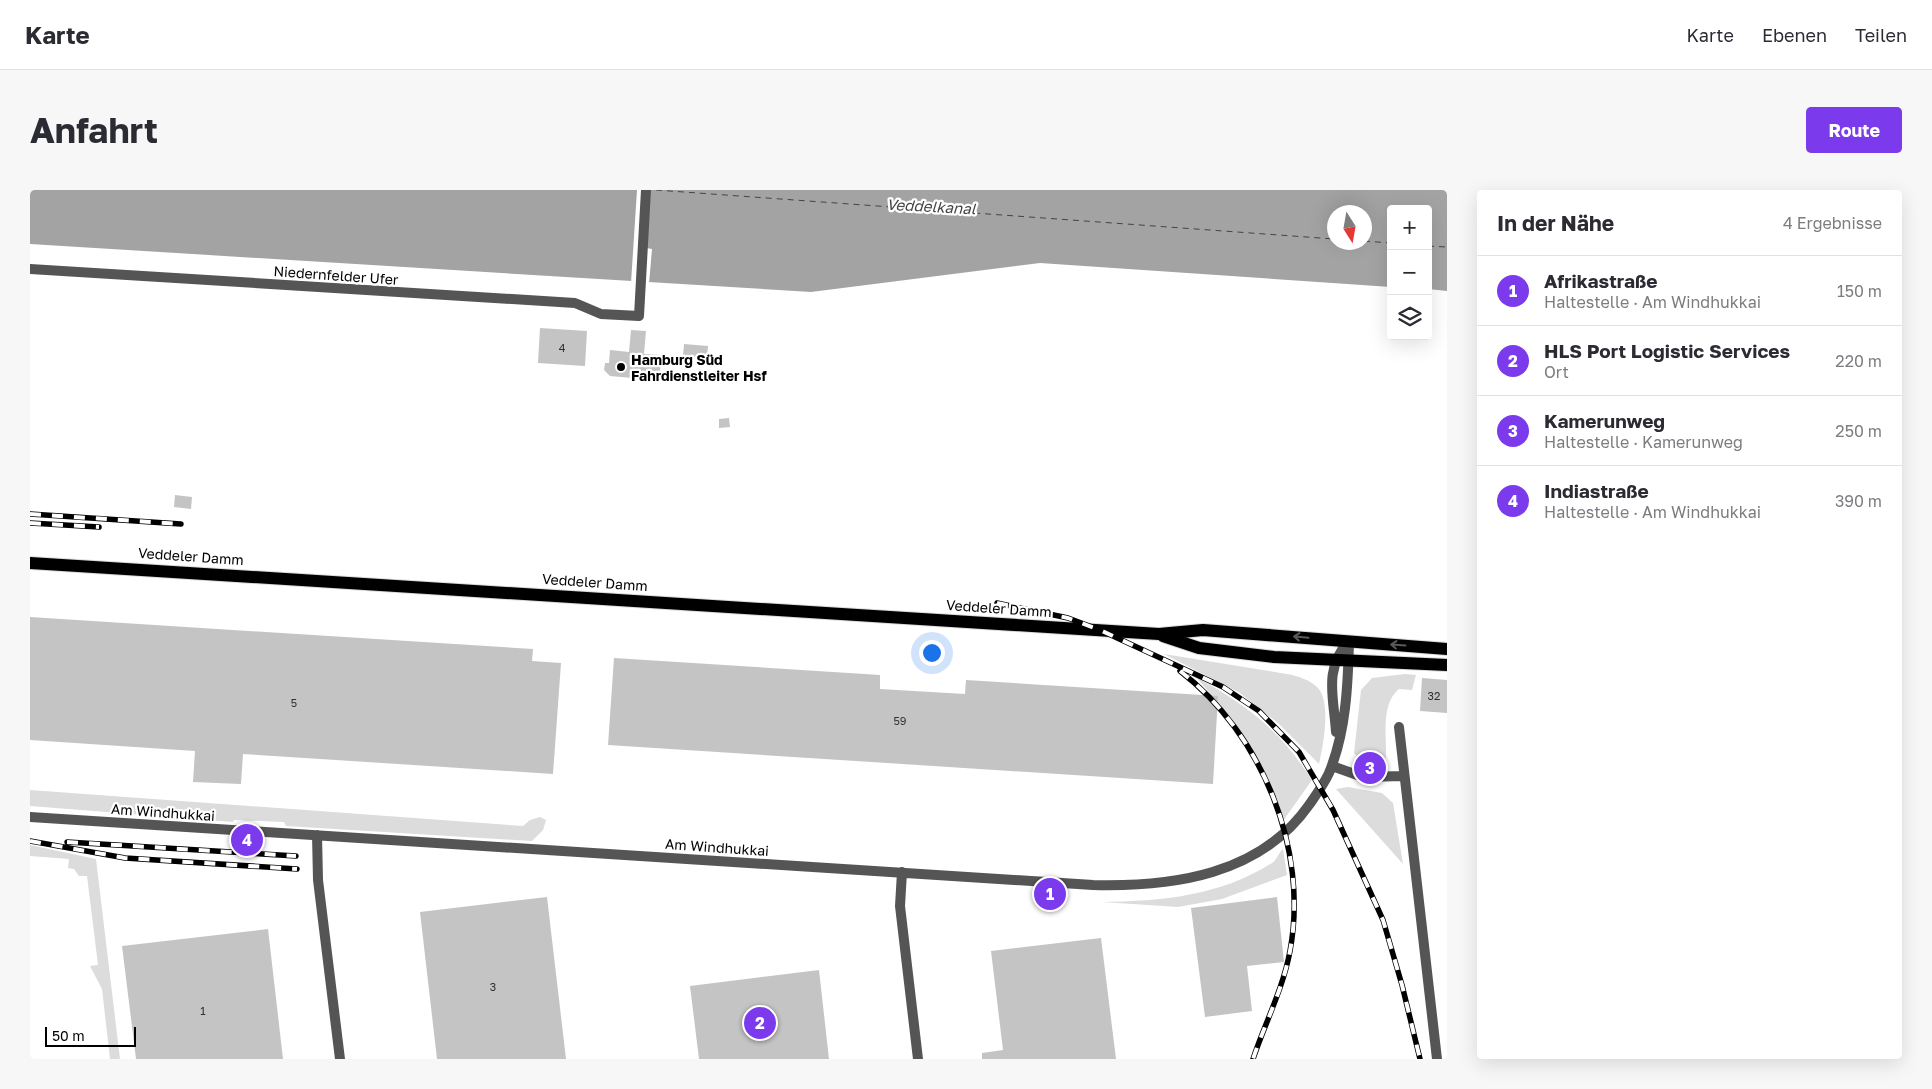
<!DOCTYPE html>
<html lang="de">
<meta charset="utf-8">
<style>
:root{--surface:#fff;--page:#f7f7f7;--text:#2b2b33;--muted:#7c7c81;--line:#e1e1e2;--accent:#7c3aed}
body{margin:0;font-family:"Golos Text",sans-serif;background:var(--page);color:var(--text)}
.controls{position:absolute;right:15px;top:15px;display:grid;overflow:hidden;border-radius:5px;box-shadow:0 5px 20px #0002}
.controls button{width:45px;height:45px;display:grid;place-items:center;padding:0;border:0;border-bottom:1px solid var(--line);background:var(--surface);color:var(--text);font:25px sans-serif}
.compass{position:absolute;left:1297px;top:15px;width:45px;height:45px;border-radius:50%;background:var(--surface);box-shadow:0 5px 20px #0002;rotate:169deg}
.scale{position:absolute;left:15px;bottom:12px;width:91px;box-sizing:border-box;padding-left:5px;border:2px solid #000;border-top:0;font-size:14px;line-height:18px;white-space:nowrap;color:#000;-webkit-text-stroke:4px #fff;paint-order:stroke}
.you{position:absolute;left:901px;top:462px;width:18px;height:18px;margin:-12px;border:4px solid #fff;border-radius:50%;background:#1a73e8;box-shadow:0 0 0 8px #1a73e833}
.badge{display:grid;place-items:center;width:32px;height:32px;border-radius:50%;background:var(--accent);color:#fff;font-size:16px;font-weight:700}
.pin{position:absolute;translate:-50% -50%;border:2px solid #fff;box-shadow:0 1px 5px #0006}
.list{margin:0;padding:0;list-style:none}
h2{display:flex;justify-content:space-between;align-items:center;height:65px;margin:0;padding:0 20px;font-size:21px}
h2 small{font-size:16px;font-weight:400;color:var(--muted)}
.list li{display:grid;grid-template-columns:32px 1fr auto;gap:15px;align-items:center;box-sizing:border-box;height:70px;padding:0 20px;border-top:1px solid var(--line)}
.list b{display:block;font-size:19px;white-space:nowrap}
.list p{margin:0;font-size:16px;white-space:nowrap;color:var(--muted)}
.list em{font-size:16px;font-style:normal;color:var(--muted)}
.icon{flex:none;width:28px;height:28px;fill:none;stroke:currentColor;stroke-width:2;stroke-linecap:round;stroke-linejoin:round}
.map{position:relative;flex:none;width:1417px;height:869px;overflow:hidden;border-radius:5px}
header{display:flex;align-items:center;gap:30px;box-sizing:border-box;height:70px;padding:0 25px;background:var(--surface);border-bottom:1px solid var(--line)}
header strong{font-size:24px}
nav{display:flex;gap:28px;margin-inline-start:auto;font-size:18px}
.intro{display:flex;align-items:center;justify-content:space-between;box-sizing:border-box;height:120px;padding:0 30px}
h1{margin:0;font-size:35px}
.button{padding:12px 22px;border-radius:5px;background:var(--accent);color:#fff;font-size:18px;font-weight:700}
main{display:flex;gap:30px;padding:0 30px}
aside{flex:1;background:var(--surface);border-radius:5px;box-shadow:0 5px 20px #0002}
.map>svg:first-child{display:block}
.green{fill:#dcdcdc}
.water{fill:#a3a3a3;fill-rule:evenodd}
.pier{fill:#fff}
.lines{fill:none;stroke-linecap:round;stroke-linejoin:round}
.ferry{stroke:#444;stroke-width:1;stroke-dasharray:6 5;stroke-linecap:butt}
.building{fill:#c4c4c4}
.primary-casing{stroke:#dbdbdb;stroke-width:14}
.street{stroke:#555;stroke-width:10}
.primary{stroke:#000;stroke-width:12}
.rail-casing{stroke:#000;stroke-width:5.5}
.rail{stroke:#fff;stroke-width:4;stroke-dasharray:11;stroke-linecap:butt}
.oneway{stroke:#595959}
.poi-dot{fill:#000;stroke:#fff;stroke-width:2}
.labels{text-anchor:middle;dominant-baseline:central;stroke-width:4.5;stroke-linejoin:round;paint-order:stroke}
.number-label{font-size:11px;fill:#313131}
.street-label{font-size:14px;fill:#000;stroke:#fff}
.poi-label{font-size:14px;font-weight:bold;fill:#000;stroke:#fff;text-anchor:start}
.water-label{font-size:15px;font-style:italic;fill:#444;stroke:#fff}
</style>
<header>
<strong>Karte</strong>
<nav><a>Karte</a><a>Ebenen</a><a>Teilen</a></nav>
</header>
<div class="intro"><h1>Anfahrt</h1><a class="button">Route</a></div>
<main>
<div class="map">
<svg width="1417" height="869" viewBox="0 0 1417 869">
<rect width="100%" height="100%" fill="#fff"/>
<!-- green -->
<path class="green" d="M1134,464L1257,484C1268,486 1281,490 1289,499C1301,516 1293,556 1289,574L1249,534L1210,503Z
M1375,484L1386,485L1382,500L1369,499C1350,514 1357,548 1356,570L1347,576L1335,575L1324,563L1331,500L1342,488Z
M1166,487C1218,516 1249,539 1282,590L1253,631C1234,575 1204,530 1166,487Z
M1318,597L1352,603L1363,613L1373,674L1306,599Z
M0,600L493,636L500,630L510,627L516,630L513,640L502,651L256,636L254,632L204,630L203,632L0,616Z
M0,655L66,669L90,869H80L72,799L60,776L68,775L57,686H49L44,679L38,678L39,669L0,666Z
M1253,659L1257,685L1192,709L1148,717L1072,712C1132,711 1190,706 1242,673C1247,670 1248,663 1253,659Z"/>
<!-- water -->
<path class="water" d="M0,0H1417V101L1398,99V19H1361V97L1010,73L781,102L0,54ZM1304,22H1334V52H1304Z"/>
<!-- pier -->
<path class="pier" d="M607,0H619L616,58L622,59L619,94L601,93Z"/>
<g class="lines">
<!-- ferry -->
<path class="ferry" d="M626,0L1304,49
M1334,51L1361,53
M1398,56L1417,57"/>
</g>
<!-- building -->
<path class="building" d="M510,138L557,141L555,176L508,173Z
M601,140L616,141L614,164L631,165L630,183L609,182L602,188L580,186L574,180L575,173H579L580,160L599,162Z
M654,154L678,156L677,168L653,166Z
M699,228L700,237L689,238V229Z
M145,305L162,307L161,319L144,317Z
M0,427L503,459L502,471L531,473L523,584L213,564L211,594L163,592L165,561L0,550Z
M584,468L850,485V499L935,504L936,490L1188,506L1183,594L578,555Z
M1392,488L1417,490V523L1390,521Z
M517,707L536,869H407L390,722Z
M1247,707L1254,772L1217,776L1222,821L1175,827L1161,718Z
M238,739L253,869H106L92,756Z
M1071,748L1086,869H952V863L973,860L961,761Z
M789,780L799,869H669L660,796Z"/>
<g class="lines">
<defs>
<path id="primary" d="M0,373L1129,444L1173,440L1417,459
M1133,446L1169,458L1244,467L1417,475"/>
</defs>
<!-- primary casing -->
<use href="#primary" class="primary-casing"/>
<!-- street -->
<path class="street" d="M0,79L545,113L571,124L609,126L616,0
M1369,537L1407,869
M1306,542C1304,508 1293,479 1319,451
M1302,576L1333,587L1374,586
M0,627L1063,695C1143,697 1230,685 1279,615C1286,605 1294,594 1299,583C1316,542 1318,495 1319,451
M287,645L288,690L310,869
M872,682L870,716L888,869"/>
<!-- primary -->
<use href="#primary" class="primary"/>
<defs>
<path id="rail" d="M0,324L151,334
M0,333L69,337
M967,413L1038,428L1070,440L1193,497L1229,521L1269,562L1303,620L1353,730L1372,795L1390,869
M1150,481C1232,544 1279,659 1260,761C1253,799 1235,833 1223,869
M0,651L95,668L267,679
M37,652L266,666"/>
</defs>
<!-- rail casing -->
<use href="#rail" class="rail-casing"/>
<!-- rail -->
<use href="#rail" class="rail"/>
</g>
<!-- one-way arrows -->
<defs><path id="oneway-shaft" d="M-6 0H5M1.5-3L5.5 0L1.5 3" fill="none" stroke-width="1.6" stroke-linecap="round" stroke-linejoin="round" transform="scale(1.25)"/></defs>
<g class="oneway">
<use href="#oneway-shaft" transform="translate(1271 447) rotate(-175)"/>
<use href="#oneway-shaft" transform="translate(1368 455) rotate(-176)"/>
</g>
<!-- markers -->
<circle class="poi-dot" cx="591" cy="177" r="5"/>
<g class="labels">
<!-- number labels -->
<g class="number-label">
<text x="532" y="157">4</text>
<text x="1404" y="505">32</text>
<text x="264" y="512">5</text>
<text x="870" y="530">59</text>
<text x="463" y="796">3</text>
<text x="173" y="820">1</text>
</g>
<!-- street labels -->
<g class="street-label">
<text transform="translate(306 85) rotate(4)">Niedernfelder Ufer</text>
<text transform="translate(161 366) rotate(4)">Veddeler Damm</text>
<text transform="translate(565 392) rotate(4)">Veddeler Damm</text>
<text transform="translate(969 418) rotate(4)">Veddeler Damm</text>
<text transform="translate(133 622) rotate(4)">Am Windhukkai</text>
<text transform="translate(687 657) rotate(4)">Am Windhukkai</text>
</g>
<!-- poi labels -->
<g class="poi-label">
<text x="601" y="169">Hamburg Süd<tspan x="601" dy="16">Fahrdienstleiter Hsf</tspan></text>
</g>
<!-- water labels -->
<g class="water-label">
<text transform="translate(901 16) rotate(3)">Veddelkanal</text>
</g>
</g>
</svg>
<div class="controls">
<button>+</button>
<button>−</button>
<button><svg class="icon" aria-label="layers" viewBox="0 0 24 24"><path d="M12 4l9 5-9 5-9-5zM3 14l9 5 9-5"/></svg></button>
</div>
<svg class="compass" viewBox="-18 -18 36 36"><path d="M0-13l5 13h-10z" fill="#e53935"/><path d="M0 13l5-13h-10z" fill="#7c7c81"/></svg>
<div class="scale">50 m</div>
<div class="you"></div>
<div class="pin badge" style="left:1020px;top:704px">1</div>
<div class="pin badge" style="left:730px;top:833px">2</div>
<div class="pin badge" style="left:1340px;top:578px">3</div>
<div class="pin badge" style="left:217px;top:650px">4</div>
</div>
<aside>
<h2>In der Nähe<small>4 Ergebnisse</small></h2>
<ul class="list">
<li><span class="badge">1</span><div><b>Afrikastraße</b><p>Haltestelle · Am Windhukkai</p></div><em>150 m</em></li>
<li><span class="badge">2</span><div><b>HLS Port Logistic Services</b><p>Ort</p></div><em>220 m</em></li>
<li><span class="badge">3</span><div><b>Kamerunweg</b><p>Haltestelle · Kamerunweg</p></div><em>250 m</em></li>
<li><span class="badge">4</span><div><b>Indiastraße</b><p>Haltestelle · Am Windhukkai</p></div><em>390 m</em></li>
</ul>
</aside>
</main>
